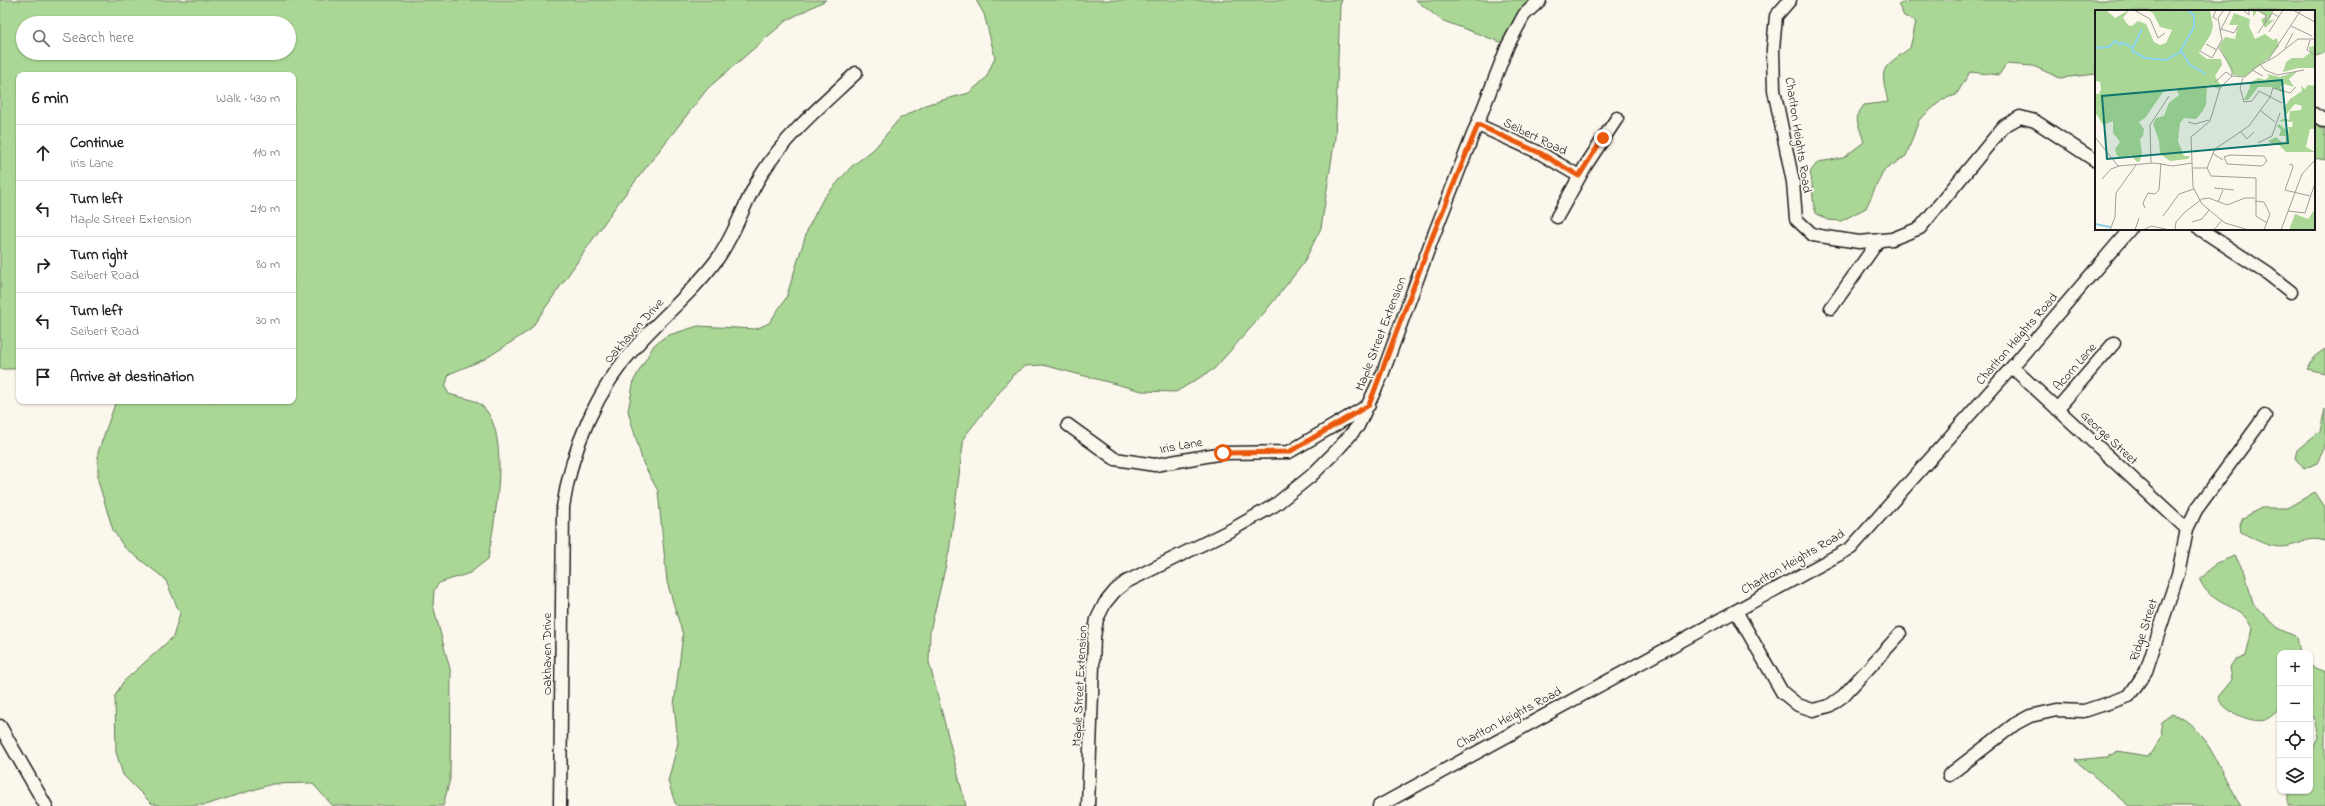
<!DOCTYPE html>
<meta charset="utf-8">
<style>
:root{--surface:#fff;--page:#f6f6f6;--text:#222;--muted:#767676;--line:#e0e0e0}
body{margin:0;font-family:"Indie Flower",sans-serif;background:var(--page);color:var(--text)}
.controls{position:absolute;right:12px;bottom:12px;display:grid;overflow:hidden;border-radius:8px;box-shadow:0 1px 3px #0004}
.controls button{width:36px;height:36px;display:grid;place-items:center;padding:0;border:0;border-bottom:1px solid var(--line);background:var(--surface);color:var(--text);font:20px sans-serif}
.stop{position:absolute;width:12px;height:12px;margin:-9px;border:3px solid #ea580c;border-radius:50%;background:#fff}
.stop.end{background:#ea580c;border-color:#fff;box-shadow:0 1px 4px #0008}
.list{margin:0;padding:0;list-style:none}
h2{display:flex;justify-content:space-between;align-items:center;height:52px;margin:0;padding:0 16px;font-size:17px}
h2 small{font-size:13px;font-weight:400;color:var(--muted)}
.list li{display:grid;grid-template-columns:26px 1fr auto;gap:12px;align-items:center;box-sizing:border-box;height:56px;padding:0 16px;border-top:1px solid var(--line)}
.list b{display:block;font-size:15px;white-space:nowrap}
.list p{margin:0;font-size:13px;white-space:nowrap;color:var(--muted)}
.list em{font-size:13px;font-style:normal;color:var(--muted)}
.icon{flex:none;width:22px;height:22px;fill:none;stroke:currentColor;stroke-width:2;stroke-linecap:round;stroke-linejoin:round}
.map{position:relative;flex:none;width:2325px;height:806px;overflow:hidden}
.search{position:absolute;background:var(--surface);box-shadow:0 1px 3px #0004;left:16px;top:16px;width:280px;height:44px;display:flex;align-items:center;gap:10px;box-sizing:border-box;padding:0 14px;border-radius:22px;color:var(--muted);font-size:15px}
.panel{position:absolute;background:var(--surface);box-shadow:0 1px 3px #0004;left:16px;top:72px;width:280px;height:332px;border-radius:8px}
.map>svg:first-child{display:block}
.green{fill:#aad796;stroke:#637a59;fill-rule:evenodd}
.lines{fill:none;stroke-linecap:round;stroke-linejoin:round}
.minor-casing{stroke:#1c1c1c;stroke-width:15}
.minor{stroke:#fbf7ec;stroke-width:12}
.route{stroke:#ea580c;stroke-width:5}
.labels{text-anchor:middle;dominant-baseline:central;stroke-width:3.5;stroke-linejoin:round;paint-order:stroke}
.street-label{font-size:13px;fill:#1c1c1c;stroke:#fbf7ec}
.inset-river{fill:none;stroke:#89d3ea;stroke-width:2}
.inset-road{fill:none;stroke:#a29f99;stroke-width:1}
.view{fill:#0f766e;fill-opacity:0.15;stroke:#0f766e;stroke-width:2}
.inset-edge{fill:none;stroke:#1c1c1c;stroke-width:2}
</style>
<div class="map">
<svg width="2325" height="806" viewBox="0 0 2325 806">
<rect width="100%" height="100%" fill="#fbf7ec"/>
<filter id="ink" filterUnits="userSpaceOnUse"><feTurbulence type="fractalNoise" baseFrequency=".025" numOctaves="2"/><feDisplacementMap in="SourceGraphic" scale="8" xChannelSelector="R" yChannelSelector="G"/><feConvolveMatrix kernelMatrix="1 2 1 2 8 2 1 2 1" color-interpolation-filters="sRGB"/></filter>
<g filter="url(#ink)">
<!-- green -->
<path class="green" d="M0,0H826L787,20L708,88L616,206L530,330L485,359L449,374L445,387L449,394C457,397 471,398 478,403C514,425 494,524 488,559L470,573L439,583L434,590L433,605L451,673L450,779L443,806H333L312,783L272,784L205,805L161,806L151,803L123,775L116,752L115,696L123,682L173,637L180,613L165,579L124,547L113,530L98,481V452L116,401H293V75H19V365L14,369H0ZM23,23H289V53H23Z
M976,0H1342L1340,5L1335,138L1321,228L1303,264L1264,313L1214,369L1176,392L1142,391L1043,365L1026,366L1013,375L964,437L949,552L930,631L929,662L966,806H679L675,803L668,781L678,743L674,705L683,635L667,582L658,491L643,463L628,411L634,380L654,345L666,336L698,326L756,329L769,323L786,298L808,228L823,199L851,167L874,149L899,119L928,104L969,93L986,78L995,57L984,14Z
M1416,0H1526L1532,7L1508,45L1441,20Z
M1916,0H2325V52L2314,57V11H2096V74L2060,78L2033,66L2006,64L1999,75L1970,72L1956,95L1943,99L1919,120L1906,156L1883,171L1866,208L1841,221L1827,220L1816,213C1811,199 1814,187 1810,172L1818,162L1843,158L1864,142L1856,117L1864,105L1888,102C1880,66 1880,70 1910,48L1916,22L1904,16L1898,4Z
M2314,122L2325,129V160L2314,158Z
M2325,349V373L2307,369L2315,356Z
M2325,409V447L2317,463L2304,469L2295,458L2297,450L2320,431Z
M2315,492L2325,507V541C2308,536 2305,543 2289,546C2272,550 2256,540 2241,532L2240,525L2243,518L2261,508H2287Z
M2235,556L2245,573L2253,604L2279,629L2297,637L2300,653H2280V709C2275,713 2270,718 2265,720C2252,724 2221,710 2218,697L2232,680L2230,667L2234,661L2246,656L2252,628C2250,625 2248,620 2245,617C2234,604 2210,604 2200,580L2216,563Z
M2310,666L2325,672V806H2288V791H2310V757L2318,737L2314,717L2310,715Z
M2172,714C2209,725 2221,778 2241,806H2129L2075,760L2107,757L2118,751L2146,756L2152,753L2162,736L2161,722Z"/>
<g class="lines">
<defs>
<path id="minor" d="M1790,0L1776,16L1773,49L1774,90L1793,182L1796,219L1813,235L1859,242L1892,239L1920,228L2004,126L2020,117L2035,121L2096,161
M2314,114L2325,121
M1478,125L1540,153L1579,176
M1557,217L1586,165L1617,118
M2200,229L2267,273L2291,292
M1831,308L1879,240
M2012,367L2187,529
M2057,409L2114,343
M1068,425L1115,459L1155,465L1223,453L1289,452L1369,405
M1736,611L1782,692L1798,705L1813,710L1829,706L1843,696L1900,634
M0,726L46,806
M1949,775L2015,724L2030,716L2057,710L2084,711L2129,696L2146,671L2178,574L2187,529L2196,510L2265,416
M560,806L563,507C572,447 597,389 638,344C664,315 695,290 718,258C737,231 745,199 763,172C787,134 823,104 856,73
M1088,806L1094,637L1097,619L1105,603L1115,591L1126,582L1231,530L1275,505L1311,476L1339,448L1358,426L1382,375L1431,242L1508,45L1524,15L1540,0
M1379,806L1851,548L2012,367L2130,229"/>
</defs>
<!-- minor casing -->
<use href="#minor" class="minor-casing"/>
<!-- minor -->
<use href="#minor" class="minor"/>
</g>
</g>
<g class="lines" filter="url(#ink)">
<!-- route -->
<path class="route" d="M1223,453L1289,452L1369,405L1433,235L1478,125L1540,153L1579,176L1603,138"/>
</g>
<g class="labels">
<!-- street labels -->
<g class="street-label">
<text transform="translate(1798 135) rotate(81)">Charlton Heights Road</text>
<text transform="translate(1535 137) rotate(26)">Seibert Road</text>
<text transform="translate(634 331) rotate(-48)">Oakhaven Drive</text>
<text transform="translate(1381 334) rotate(-69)">Maple Street Extension</text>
<text transform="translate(2017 339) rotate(-49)">Charlton Heights Road</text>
<text transform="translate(2075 367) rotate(-49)">Acorn Lane</text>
<text transform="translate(2109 438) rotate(43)">George Street</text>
<text transform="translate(1181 446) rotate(-10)">Iris Lane</text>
<text transform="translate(1793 562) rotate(-30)">Charlton Heights Road</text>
<text transform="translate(2144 630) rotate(-72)">Ridge Street</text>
<text transform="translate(547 654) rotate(-90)">Oakhaven Drive</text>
<text transform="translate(1080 686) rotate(-87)">Maple Street Extension</text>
<text transform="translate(1509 718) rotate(-28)">Charlton Heights Road</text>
</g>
</g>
<!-- overview -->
<g transform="translate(2095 10)">
<rect width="220" height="220" fill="#fbf7ec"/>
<path d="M0,0H11L20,8L34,0L28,8L33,15L37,16L43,11L51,14L59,32L65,35L71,33L77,20L65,17L58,3L51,0H115L118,16L116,24L104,43L112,49H126L127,55L120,66L126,76L124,79L112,75L111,95L107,102L101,109L89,108L85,113L83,131L89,146H95L93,149L75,151L65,144L64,131L58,114L61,108L69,106L74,93L84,85L81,78L68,82L50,108L44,112L49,119L48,126L45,129L47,143L45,151L42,152L36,145L25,148L22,145L20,139L25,132L18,123V111L8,115L0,102V84H4L6,79L5,72L0,71ZM158,0H179L174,11L180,9L170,18L166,10L171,6L162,1L158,7ZM139,3L155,9L154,16L160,29L170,24L178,30L182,28L184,36L173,49L150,67L138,65L124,36L130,27L140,29L143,15H134ZM220,36V58H203L188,62L191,52L197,48H208L215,43L214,37ZM199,62H202L194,69L199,77L189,74L185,77L189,83L176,77H163L153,90H149L155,77L154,73L164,68L170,70L174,67L172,64L185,67ZM213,75L220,76V119H215L211,137L220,142H191L183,134L179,135L173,131L181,127L190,135L191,126H184L186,120L182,116L184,114L194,122L193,117H197L198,112L184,111L190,108L194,110L195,101L206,100L207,96L200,94L189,107L191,100L188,99L195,89L207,81L206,76L210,79ZM220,199V220H194L200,204L213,209Z" fill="#aad796"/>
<path class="inset-river" d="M0,38L14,37L20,31L25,35L26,33L31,34L38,38L37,41L50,48L71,50L85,42L99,17V5L92,0M38,38L47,19M85,39L95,55L111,64M0,214L15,217"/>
<path class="inset-road" d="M39,0L55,9L63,28L70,23M121,0L118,7L122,10M129,0L123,8L127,30L123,37L137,58V66M148,0L154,5V0M163,0L171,5L170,14M198,0L220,12M196,16L217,26M126,19L139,23L143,16M125,21L136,0M174,22L188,0M163,23L177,3L184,7M215,30L212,40L220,45M111,34L122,40M190,38L198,23M105,41L117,48L123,37M173,50L206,0M165,54L170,60L182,65L209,60M157,60L168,66M137,66L125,78L115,111L96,127L98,177L107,194L130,213L154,220M137,66L150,67L161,57L180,47L203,29H220M148,68L145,78L149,92L157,91L164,81L187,93M120,72L131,62L137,66M166,101L180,112M93,112L100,114L114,110M146,122L152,129L159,122M0,127L23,156L59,153L78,156L97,153M163,133L177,126L185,103M117,143L128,150M135,145L169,146L172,151L167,156L132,154L129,147ZM56,153L55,115L74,86M194,155L197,154L198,157L190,180L215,186M98,158H112L120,139L154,116L175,87L178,78L195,83L201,77M112,158L116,166L161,168V206L172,213M7,169L16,159L24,156M119,178L139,180M160,191L169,192L175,204L169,220M123,192L128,180M50,198L48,193L53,183L60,184L64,180L66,153M193,201L210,203L220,173M68,206L84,184L99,179M97,212L107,209L114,200M15,220L20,207L21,183L41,155M40,220L44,208M48,220L56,216L75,220M80,220L81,212L90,202L107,189L114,188L132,195L150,188H160M119,220L127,210M186,220L207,164L220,150"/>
<path class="view" d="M187,70L193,133L12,149L7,86Z"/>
<rect width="220" height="220" class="inset-edge"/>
</g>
</svg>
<div class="controls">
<button>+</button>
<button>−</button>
<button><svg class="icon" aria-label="locate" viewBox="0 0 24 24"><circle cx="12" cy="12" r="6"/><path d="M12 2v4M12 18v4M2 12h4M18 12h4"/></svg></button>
<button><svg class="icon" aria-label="layers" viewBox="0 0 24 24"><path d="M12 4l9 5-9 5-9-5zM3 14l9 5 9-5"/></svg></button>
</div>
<div class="stop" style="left:1223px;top:453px"></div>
<div class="stop end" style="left:1603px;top:138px"></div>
<div class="search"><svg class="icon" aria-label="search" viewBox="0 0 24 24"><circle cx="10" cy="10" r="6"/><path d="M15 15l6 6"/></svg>Search here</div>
<section class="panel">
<h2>6 min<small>Walk · 430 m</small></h2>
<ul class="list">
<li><svg class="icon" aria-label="ahead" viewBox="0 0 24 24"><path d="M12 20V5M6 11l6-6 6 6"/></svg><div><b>Continue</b><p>Iris Lane</p></div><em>110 m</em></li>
<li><svg class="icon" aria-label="left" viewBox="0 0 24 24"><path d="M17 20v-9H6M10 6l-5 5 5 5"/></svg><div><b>Turn left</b><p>Maple Street Extension</p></div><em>210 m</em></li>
<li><svg class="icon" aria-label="right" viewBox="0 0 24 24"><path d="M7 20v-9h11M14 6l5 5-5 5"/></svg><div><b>Turn right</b><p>Seibert Road</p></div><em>80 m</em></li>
<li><svg class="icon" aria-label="left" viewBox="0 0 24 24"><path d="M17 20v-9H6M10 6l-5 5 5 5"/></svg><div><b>Turn left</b><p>Seibert Road</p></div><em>30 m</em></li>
<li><svg class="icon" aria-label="arrive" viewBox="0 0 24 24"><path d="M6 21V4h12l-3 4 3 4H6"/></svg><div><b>Arrive at destination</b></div></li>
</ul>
</section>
</div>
